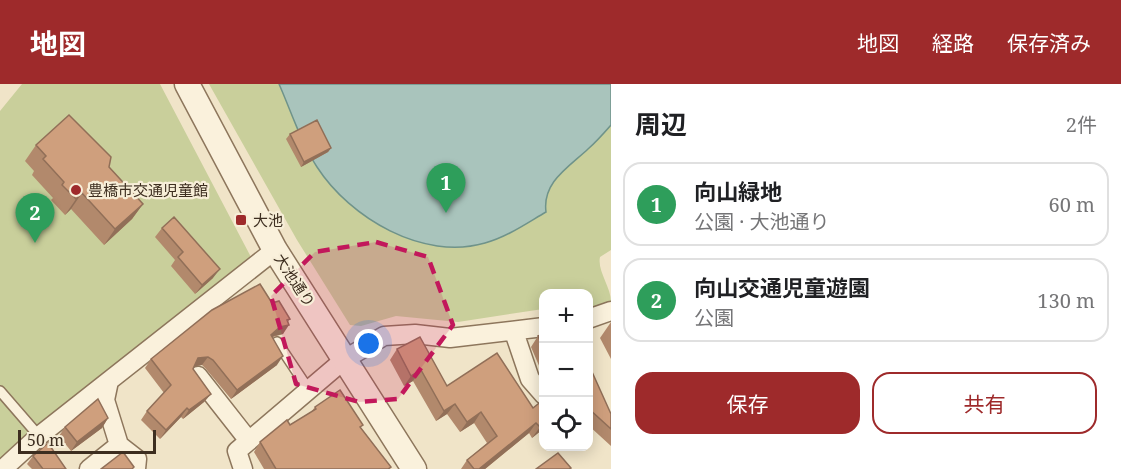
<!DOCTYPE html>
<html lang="ja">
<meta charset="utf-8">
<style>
:root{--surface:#fff;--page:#f2f2f2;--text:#202124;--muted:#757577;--line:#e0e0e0;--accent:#9e2a2b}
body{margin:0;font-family:"Noto Serif","Noto Sans JP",serif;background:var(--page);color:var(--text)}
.controls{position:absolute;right:18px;bottom:18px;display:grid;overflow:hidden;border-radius:12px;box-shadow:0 3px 15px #0003}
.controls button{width:54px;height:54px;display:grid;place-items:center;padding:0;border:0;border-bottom:2px solid var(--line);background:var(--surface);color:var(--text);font:30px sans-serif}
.scale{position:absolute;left:18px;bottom:15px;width:138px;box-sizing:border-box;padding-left:6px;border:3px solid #3d2e20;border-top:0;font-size:16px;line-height:21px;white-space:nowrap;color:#3d2e20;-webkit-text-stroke:4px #f7eed8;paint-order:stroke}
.you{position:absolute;left:369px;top:260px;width:21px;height:21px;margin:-15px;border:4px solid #fff;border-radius:50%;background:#1a73e8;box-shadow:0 0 0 9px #1a73e833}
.badge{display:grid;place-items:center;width:39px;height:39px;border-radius:50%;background:var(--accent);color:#fff;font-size:20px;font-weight:700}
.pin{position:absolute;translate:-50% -50px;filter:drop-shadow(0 2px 3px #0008)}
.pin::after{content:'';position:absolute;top:32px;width:21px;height:18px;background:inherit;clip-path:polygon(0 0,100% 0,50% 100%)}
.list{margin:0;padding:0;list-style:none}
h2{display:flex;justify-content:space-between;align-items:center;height:78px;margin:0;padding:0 24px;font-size:26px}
h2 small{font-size:20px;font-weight:400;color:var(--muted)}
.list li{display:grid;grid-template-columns:39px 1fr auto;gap:18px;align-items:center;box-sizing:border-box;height:84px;margin:0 12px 12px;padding:0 12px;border:2px solid var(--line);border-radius:18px}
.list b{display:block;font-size:22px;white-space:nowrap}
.list p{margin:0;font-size:20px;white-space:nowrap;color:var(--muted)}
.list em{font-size:20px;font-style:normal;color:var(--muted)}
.actions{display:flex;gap:12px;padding:18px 24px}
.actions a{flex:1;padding:14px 0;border:2px solid var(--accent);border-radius:18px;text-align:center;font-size:21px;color:var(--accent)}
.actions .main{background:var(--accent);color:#fff}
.icon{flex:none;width:33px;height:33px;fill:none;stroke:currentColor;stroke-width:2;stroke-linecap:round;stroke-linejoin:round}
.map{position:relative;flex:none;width:611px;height:385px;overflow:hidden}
header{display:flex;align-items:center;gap:36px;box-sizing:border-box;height:84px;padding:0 30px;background:var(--accent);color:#fff}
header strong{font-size:28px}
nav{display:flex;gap:33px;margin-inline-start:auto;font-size:21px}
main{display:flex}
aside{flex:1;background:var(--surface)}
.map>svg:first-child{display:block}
.green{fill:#c9cf9b}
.water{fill:#a9c4bc;stroke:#6f938a;stroke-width:1.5}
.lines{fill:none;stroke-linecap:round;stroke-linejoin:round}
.service-casing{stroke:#8d765c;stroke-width:12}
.minor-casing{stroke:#8d765c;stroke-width:21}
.tertiary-casing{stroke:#8d765c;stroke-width:27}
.service{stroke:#faf1dc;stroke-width:9}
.minor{stroke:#faf1dc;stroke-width:18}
.tertiary{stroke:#faf1dc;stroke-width:24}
.wall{fill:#b2896c}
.shaded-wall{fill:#916f58}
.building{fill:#cf9f7d;stroke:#916f58;stroke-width:1.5}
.marked{fill:#c2185b;fill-opacity:0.2;stroke:#c2185b;stroke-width:4.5;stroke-dasharray:12 8;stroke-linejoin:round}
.poi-dot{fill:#9e2a2b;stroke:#f7eed8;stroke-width:2}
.labels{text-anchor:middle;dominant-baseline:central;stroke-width:4.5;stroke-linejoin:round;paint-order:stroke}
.poi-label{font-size:15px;fill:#3d2e20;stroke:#f7eed8;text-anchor:start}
.street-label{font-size:15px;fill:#3d2e20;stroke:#f7eed8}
</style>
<header>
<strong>地図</strong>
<nav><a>地図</a><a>経路</a><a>保存済み</a></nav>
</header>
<main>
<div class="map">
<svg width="611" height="385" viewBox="0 0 611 385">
<rect width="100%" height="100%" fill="#f0e4c8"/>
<!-- green -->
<path class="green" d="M22,0H160L252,175L0,378V27Z
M209,0H611V166L600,173C597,187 611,203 611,218L589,225L588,210H544L543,225L458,238L396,232L361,242L350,241L297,156Z"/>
<!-- water -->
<path class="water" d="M279,0H611V41C604,49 596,58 588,65C569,83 542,98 546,128C527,139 507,153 485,159C423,177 350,134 317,83C301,59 291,27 279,0Z"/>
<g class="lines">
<defs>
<path id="service" d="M277,258L309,306
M0,307L39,352"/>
<path id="minor" d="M588,235L611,227
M514,248L530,295L544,311
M198,292L249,357
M109,297L105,316L119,361L137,375L136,385
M3,385L39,352L275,166
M89,385L119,361
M243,385L237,367L345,275L384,252L415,250L450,254L544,243"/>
<path id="tertiary" d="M187,0L275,166L414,385"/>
</defs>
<!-- service casing -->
<use href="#service" class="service-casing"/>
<!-- minor casing -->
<use href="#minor" class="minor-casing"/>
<!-- tertiary casing -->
<use href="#tertiary" class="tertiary-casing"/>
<!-- service -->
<use href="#service" class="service"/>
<!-- minor -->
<use href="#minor" class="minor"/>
<!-- tertiary -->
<use href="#tertiary" class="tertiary"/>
</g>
<!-- wall -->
<path class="wall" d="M290,50L331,64L328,68L301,83L286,55Z
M36,61L109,83L143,120L132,135L104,161L71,125L65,131L51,116L53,114L32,91L34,87L25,77Z
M162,144L213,194L195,210L171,182L175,176L155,153Z
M272,219L288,238L283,250L273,253L277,281L231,315L206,285L202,281L194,282L193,285L211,310L204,318L183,335L181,333L160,355L141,336L147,327L164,309L145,284L151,275Z
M611,238V275L600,254Z
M543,250V291L531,263L538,252Z
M397,265L447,302L533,324L543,345L532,354L529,349L485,385H461L467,376L487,359L474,339L460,348L447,330L436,337L413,297L404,302L390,276Z
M588,279L611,345V362L588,341Z
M315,323L361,344L391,383L390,385H264L254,368L260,358L311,328Z
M108,334L102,344L71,367L59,352L65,343Z
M33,372L66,385H32L27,380Z"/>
<!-- shaded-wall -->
<path class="shaded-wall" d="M331,64L328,68L301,83L304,78Z
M82,109L71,125L65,131L76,115Z
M143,120L132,135L104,161L115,145Z
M220,185L213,194L195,210L202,201Z
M290,235L285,242L289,241L283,250L274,252L265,259L271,251Z
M283,272L277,281L231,315L237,306Z
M208,273L202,281L192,283L198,274Z
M421,286L413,297L404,302L411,292Z
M211,310L204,318L183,335L189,326Z
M455,320L447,330L436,337L444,327Z
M187,324L181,333L160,355L166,346Z
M481,328L474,339L460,348L467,338Z
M108,334L102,344L71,367L77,358Z
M536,339L529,349L485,385H479Z
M543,340V345L532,354L540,343Z"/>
<!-- building -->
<path class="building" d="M69,31L111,73L109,83L143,120L115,145L82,109L76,115L62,101L64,98L43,75L46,72L36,61Z
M317,36L331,64L304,78L290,50Z
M174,133L220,185L202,201L178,173L183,168L162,144Z
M260,200L272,219L279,217L290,235L287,236L289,241L280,243L271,251L283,272L237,306L213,276L208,273L198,274L193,285L211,310L189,326L187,324L166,346L147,327L171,301L151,275L212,226Z
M543,250V264L538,252Z
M420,253L447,302L497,269L533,324L543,316V340L540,343L536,339L479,385H474L467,376L497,352L481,328L467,338L455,320L444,327L421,286L411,292L397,265Z
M588,279L611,330V345L588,324Z
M340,306L363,341L360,343L391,383L388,385H276L260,358L287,336L290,341L316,325L315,323Z
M98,315L108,334L77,358L65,343Z
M48,359L66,385H43L33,372Z
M123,368L134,383L132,385H101Z
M558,369L571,384L569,385H536Z"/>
<!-- marked area -->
<path class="marked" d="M376,158L428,173L453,241L398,315L359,318L296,300L271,212L315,168Z"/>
<!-- markers -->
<g class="poi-dot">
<circle cx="76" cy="106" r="6"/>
<rect x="235" y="130" width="12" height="12" rx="3"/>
</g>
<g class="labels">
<!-- poi labels -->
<g class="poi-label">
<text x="88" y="106">豊橋市交通児童館</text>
<text x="253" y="136">大池</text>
</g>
<!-- street labels -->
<g class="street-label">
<text transform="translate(295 196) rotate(57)">大池通り</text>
</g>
</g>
</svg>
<div class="controls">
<button>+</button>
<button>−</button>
<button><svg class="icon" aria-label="locate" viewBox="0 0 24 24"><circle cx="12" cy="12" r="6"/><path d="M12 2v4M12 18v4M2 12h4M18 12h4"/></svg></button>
</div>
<div class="scale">50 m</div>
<div class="you"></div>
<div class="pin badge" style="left:446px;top:129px;background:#2e9e5b">1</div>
<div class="pin badge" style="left:35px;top:159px;background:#2e9e5b">2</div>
</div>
<aside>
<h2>周辺<small>2件</small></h2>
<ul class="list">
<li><span class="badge" style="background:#2e9e5b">1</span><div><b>向山緑地</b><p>公園 · 大池通り</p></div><em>60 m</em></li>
<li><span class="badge" style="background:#2e9e5b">2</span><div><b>向山交通児童遊園</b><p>公園</p></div><em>130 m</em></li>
</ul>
<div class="actions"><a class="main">保存</a><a>共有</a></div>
</aside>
</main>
